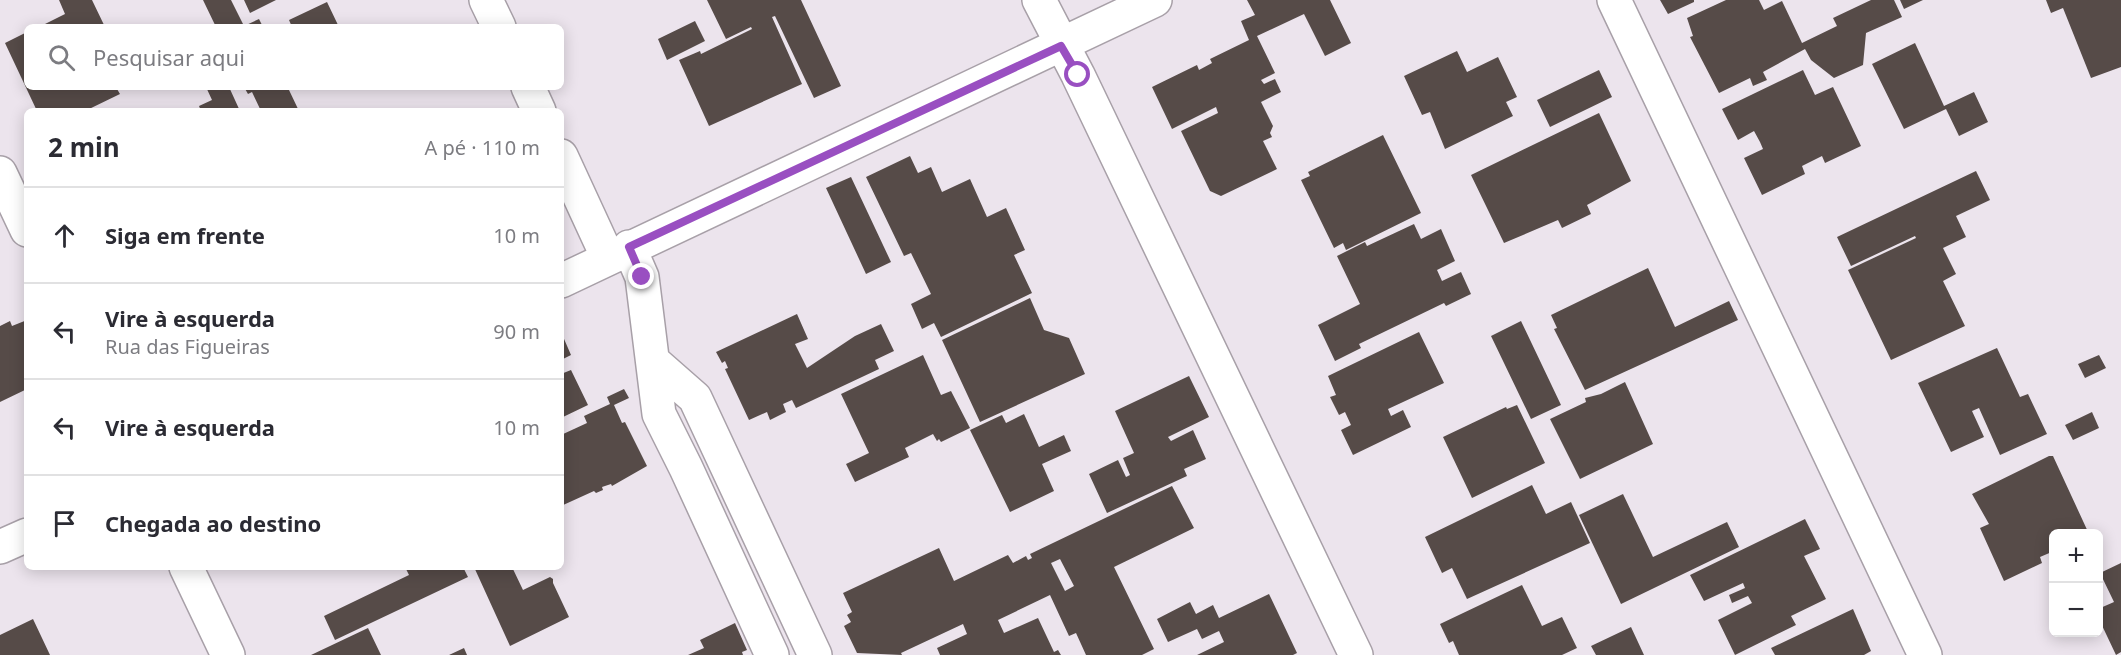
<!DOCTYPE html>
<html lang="pt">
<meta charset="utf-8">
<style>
:root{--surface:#fff;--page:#f7f7f7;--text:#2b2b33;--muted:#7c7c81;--line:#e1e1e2}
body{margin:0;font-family:"Noto Sans",sans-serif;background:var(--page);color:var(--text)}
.controls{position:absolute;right:18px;bottom:18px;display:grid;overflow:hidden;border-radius:9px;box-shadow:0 3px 15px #0003}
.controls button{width:54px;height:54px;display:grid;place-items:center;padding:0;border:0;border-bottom:2px solid var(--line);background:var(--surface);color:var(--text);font:30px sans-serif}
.stop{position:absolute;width:18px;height:18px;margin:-14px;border:4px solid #994fc1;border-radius:50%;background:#fff}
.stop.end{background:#994fc1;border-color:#fff;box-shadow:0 2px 6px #0008}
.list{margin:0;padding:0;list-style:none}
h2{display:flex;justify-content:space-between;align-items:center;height:78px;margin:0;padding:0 24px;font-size:26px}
h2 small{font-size:20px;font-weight:400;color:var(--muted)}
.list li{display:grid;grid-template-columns:39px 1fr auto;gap:18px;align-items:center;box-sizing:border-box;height:96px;padding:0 24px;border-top:2px solid var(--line)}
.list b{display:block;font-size:22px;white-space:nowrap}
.list p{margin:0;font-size:20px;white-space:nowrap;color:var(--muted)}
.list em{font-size:20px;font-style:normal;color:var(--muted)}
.icon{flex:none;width:33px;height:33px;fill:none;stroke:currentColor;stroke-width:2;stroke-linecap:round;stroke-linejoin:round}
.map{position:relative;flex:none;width:2121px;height:655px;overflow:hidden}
.search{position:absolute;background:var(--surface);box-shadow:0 3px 15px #0003;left:24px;top:24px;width:540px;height:66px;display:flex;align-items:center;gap:15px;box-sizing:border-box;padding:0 21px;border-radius:9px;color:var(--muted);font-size:22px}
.panel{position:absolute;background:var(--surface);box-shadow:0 3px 15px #0003;left:24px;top:108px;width:540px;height:462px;border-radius:9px}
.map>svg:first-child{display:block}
.building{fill:#564b48;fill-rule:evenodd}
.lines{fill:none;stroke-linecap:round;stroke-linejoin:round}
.minor-casing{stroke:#a8a0a8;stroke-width:36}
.minor{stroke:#fff;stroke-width:33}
.route{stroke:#994fc1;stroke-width:8}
</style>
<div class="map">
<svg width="2121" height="655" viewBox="0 0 2121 655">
<rect width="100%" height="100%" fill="#ece4ed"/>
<!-- building -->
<path class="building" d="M59,0H92L105,27H39L65,14Z
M203,0H231L244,26L259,19L263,27H216Z
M244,0H276L250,13Z
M707,0H801L841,86L814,98L775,16L772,17L802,84L709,126L679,60L700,51L701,54L752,29L751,27L726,39Z
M1247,0H1330L1351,43L1325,56L1304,14L1257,36L1275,73L1261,80L1264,84L1275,79L1281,92L1261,102L1273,126L1270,133L1272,137L1263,141L1277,169L1221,196L1210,191L1181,131L1218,113L1216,107L1172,129L1152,87L1197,65L1199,70L1212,63L1210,59L1249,40L1241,21L1255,15Z
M1660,0H1694V2L1668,14Z
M1726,0H1759L1764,10L1782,1L1802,43L1837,26L1833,18L1871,0H1894L1902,17L1866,33L1863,65L1834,78L1811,60L1805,49L1763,72L1767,80L1753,86L1750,78L1719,93L1690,37L1693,36L1687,18Z
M1900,0H1923L1904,9Z
M2046,0H2121V67L2091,78L2063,8L2051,13Z
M327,2L338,25L292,27L289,20Z
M695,21L705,41L667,60L658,39Z
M27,32V87H121L117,89L120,94L85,111H37L5,43Z
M1915,43L1944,106L1974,92L1988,122L1959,136L1946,109L1904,129L1872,64Z
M1457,51L1467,72L1498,57L1517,97L1506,102L1513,116L1445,149L1430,112L1422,115L1404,76Z
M1599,70L1612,97L1550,127L1537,100Z
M1803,70L1815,95L1833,87L1861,146L1825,163L1822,156L1802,166L1805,174L1762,195L1744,158L1763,149L1760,142L1754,131L1738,140L1722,109Z
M206,87H229L240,111H201L199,106L212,100Z
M244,87H295L289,90L299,111H261L252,92L248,94Z
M1599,113L1631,181L1587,205L1591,214L1562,228L1558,220L1504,243L1471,175Z
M1383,135L1421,213L1346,250L1343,243L1334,248L1301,180L1310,176L1308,172Z
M910,156L918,173L931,167L942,192L970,179L987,217L1006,208L1025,250L1014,255L1032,293L941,337L934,323L922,329L911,304L931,294L911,253L904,256L866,177Z
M1976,171L1990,200L1956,216L1966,237L1943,248L1956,274L1943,281L1965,326L1891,360L1848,270L1916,238L1915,236L1851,266L1837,237Z
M851,177L891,262L866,274L826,188Z
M1414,224L1421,239L1441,229L1455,261L1437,270L1442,281L1461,272L1471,294L1446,306L1444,303L1359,344L1361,348L1335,361L1318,325L1360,304L1337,256L1365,242L1367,246Z
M1648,268L1675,327L1729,301L1738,320L1585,390L1554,329L1557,328L1551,315Z
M1030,298L1044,330L1069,338L1085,374L980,422L942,340Z
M797,314L808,339L795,344L807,368L855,336L881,324L894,351L875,360L879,369L796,408L792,400L783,404L786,412L770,420L767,412L749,420L725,369L728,368L725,361L722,363L716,352Z
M27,320V389L0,402V326L10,321L12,326Z
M1521,321L1561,405L1531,419L1491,336Z
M561,332L571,355L561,360Z
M1419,332L1444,383L1388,409L1391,416L1403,410L1411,427L1353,455L1341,430L1351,425L1345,412L1339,415L1330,397L1336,395L1328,376Z
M1997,348L2020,397L2028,394L2047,434L2000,455L1979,408L1972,411L1984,437L1951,452L1918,383Z
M923,355L941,395L951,391L970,428L941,442L939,439L937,441L933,434L905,448L909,457L855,482L846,464L869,453L841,394Z
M2099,355L2106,368L2085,378L2078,364Z
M571,370L588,405L563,417L561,374Z
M1189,376L1209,417L1168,437L1171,441L1193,430L1206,459L1184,469L1187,476L1107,513L1089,474L1118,460L1126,477L1130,475L1123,458L1134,453L1115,411Z
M1625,382L1653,444L1580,479L1550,419L1586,402L1585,398L1601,394Z
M624,389L629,398L614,405L622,423L625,422L647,466L612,486L611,484L602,487L603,490L596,493L594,491L561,506V435L587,423L584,416L610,404L607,397Z
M1517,405L1545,463L1472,498L1443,437L1506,407L1507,409Z
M2092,412L2099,428L2073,440L2065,425Z
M1024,414L1039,447L1064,435L1071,451L1042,464L1054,491L1010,512L970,430L1002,415L1006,423Z
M2049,456H2053L2089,534H2054V551L2040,557L2042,563L2004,581L1980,528L1989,524L1972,494Z
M1532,485L1546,514L1571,502L1590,543L1467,599L1452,568L1442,573L1425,537Z
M1172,486L1194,528L1114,567L1154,649L1142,655H1086L1076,633L1069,636L1050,595L998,620L1004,633L1038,618L1054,652L1058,650L1061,655H940L937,648L967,634L963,624L901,653L902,655L857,653L844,626L851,622L847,615L852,612L843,593L939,548L954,581L1008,555L1013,563L1026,556L1028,560L1032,558L1030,554ZM1060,559L1074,586L1065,591L1051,563Z
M1623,494L1653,557L1727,522L1739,547L1621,604L1579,515Z
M1805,519L1820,549L1804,556L1826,599L1791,616L1796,625L1735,655L1718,620L1752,603L1748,596L1732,603L1729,595L1745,588L1743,583L1704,601L1690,575Z
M2121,563V652L2116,655L2098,617V609L2114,602L2100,573Z
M405,567H463L468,577L335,640L324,616L409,575Z
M474,567H512L523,590L550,577L553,579V583L569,617L510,646Z
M1522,585L1542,626L1562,617L1577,648L1562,655H1459L1453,641L1449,643L1440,624Z
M1269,594L1297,653L1293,655H1197L1224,642L1219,631L1202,639L1197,629L1168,642L1157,619L1190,602L1196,614L1213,605L1219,618Z
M1853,609L1871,651L1864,655H1775L1771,648Z
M33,619L50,655H0V635Z
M735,623L747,650L742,652L743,655H688L704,648L700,640Z
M1631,627L1644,655H1596L1591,646Z
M368,628L381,655H311Z
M464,648L467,655H449Z"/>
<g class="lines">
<defs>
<path id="minor" d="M486,0L499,27
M1039,0L1078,75L1356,655
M1614,0L1925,655
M528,87L539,111
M561,156L608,258
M0,173L27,230
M629,247L642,277L659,414L686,468L772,655
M561,281L1155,0
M654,362L695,398L815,655
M0,547L27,535
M186,567L228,655"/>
</defs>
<!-- minor casing -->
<use href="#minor" class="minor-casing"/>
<!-- minor -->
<use href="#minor" class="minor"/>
</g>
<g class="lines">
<!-- route -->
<path class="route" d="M642,277L629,247L1061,46L1078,75"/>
</g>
</svg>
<div class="controls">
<button>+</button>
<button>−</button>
</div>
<div class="stop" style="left:1078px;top:75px"></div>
<div class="stop end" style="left:642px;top:277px"></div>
<div class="search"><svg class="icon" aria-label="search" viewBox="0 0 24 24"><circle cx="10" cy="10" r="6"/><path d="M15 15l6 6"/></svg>Pesquisar aqui</div>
<section class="panel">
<h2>2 min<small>A pé · 110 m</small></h2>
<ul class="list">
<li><svg class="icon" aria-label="ahead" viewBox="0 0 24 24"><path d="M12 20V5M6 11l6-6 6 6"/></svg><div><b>Siga em frente</b></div><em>10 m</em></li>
<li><svg class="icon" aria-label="left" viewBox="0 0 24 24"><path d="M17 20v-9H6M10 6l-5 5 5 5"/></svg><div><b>Vire à esquerda</b><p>Rua das Figueiras</p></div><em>90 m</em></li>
<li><svg class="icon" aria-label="left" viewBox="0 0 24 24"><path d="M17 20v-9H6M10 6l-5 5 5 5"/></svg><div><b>Vire à esquerda</b></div><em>10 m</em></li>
<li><svg class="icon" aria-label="arrive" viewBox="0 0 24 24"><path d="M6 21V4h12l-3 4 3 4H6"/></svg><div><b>Chegada ao destino</b></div></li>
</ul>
</section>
</div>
